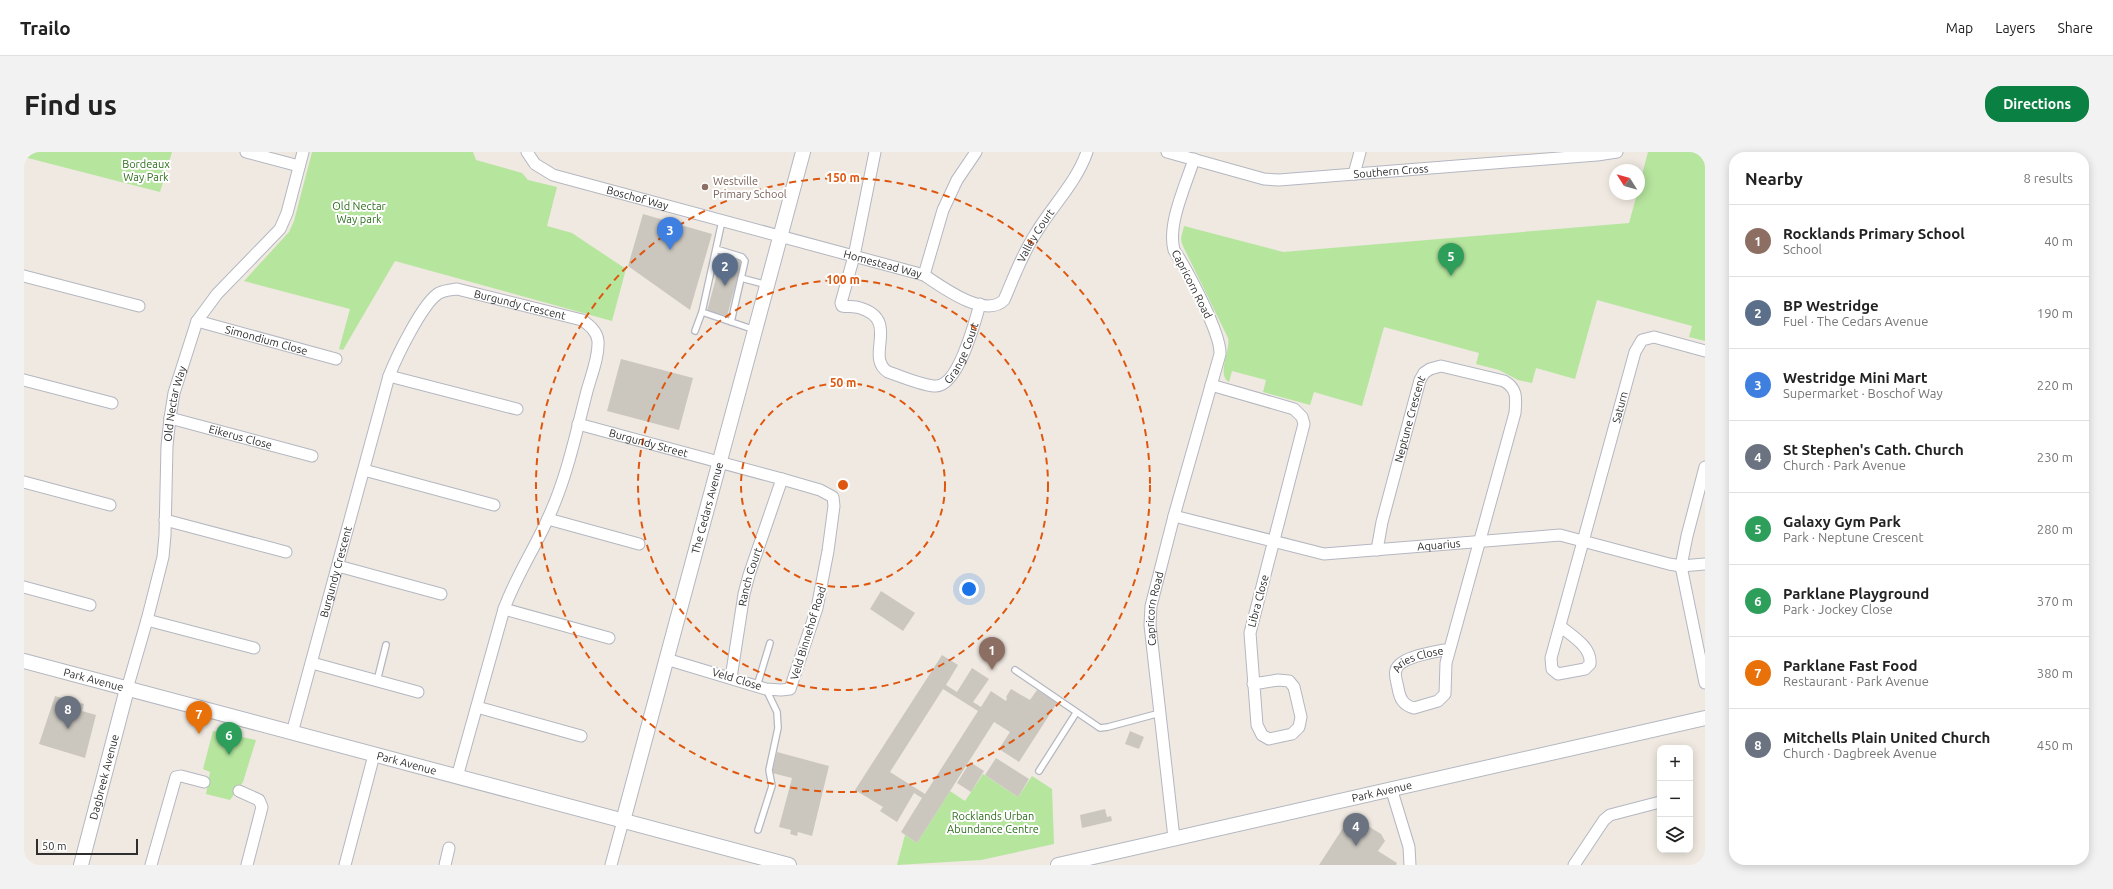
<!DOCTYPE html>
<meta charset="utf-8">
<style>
:root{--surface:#fff;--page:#f2f2f2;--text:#222;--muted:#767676;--line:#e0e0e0;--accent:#0b8043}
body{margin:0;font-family:Ubuntu,sans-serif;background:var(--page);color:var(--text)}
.controls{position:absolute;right:12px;bottom:12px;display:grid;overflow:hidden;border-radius:8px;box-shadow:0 2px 10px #0003}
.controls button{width:36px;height:36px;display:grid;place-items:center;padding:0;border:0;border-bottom:1px solid var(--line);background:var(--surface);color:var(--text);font:20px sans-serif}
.compass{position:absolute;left:1585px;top:12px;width:36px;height:36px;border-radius:50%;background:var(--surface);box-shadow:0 2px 10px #0003;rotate:307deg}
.scale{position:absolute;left:12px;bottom:10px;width:102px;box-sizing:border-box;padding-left:4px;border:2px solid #2e2e2e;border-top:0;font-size:11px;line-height:14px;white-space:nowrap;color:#2e2e2e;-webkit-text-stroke:3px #fff;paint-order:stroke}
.you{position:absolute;left:945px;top:437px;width:14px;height:14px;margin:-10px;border:3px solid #fff;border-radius:50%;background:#1a73e8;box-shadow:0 0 0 6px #1a73e833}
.badge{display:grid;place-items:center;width:26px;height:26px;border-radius:50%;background:var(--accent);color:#fff;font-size:13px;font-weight:700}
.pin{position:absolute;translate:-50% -33px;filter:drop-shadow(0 1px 2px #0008)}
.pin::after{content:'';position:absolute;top:21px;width:14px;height:12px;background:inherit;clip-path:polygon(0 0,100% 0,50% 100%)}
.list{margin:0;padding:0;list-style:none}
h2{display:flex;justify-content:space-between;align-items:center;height:52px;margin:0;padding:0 16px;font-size:17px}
h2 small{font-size:13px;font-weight:400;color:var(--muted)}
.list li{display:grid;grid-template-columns:26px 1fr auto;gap:12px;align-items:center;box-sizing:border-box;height:72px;padding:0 16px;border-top:1px solid var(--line)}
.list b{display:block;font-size:15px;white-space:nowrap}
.list p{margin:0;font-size:13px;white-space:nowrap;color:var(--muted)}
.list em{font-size:13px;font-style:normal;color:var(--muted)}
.icon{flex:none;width:22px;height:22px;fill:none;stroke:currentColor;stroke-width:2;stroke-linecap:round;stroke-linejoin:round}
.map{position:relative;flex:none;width:1681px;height:713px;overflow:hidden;border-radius:16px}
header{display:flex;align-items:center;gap:24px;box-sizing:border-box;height:56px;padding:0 20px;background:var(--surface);border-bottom:1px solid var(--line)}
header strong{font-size:19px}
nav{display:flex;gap:22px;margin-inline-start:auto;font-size:14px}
.intro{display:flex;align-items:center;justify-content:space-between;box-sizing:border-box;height:96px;padding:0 24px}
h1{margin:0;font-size:28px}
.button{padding:10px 18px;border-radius:16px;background:var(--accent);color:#fff;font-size:14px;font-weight:700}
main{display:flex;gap:24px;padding:0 24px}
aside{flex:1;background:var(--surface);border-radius:16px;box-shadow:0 2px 10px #0003}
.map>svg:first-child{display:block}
.green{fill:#b6e59e}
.building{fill:#cbc7bf;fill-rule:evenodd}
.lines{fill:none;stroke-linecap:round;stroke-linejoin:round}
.service-casing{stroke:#b4b7c1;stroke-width:8}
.minor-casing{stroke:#b4b7c1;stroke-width:13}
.tertiary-casing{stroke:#b4b7c1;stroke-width:16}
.service{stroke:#fff;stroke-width:5.5}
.minor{stroke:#fff;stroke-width:11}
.tertiary{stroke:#fff;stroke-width:14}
.ring{fill:none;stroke:#df570e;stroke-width:2;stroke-dasharray:7 5}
.education-dot{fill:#8d6e63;stroke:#fff;stroke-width:1.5}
.labels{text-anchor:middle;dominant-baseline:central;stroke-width:4;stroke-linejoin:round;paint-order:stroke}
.park-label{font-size:11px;fill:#2c6e1b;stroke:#fff}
.street-label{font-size:11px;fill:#2e2e2e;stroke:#fff}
.education-label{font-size:11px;fill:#785e54;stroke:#fff;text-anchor:start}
.centre{fill:#df570e;stroke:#fff;stroke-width:2}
.ring-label{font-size:12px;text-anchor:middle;font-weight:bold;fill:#df570e;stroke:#fff;stroke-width:4;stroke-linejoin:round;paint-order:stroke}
</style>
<header>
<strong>Trailo</strong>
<nav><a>Map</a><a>Layers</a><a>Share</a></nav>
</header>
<div class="intro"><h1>Find us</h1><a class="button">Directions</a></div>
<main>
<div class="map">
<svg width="1681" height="713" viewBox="0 0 1681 713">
<rect width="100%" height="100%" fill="#efe9e1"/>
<!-- green -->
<path class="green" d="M0,0H148L136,40L0,5Z
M288,0H449L452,8L498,21L504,28L533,35L523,74L548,81L602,117L588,169L371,109L319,198L315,197L326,157L220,129L265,80L270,69Z
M1624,0H1681V189L1665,185L1668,174L1573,148L1551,227L1512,216L1508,231L1494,228L1475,218L1452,212L1455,201L1360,175L1338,254L1290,240L1286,253L1239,240L1242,228L1208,219L1205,230C1192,223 1207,198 1204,186L1158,92L1157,86L1160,74L1259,100L1605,71L1613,42H1615V34Z
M189,579L232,588L219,630L206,648L182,642L186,620L179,617Z
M959,622L994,645L1008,624L1028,637L1030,692L957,708L873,713L881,683L893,691L926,639L941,649Z"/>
<!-- building -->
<path class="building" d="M619,62L688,82L666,158L604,114Z
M698,104L718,109L703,164L683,159Z
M597,207L669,226L655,278L583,259Z
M857,439L891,461L879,479L846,457Z
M918,503L934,513L922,533L933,540L948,516L965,527L949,550L957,555L967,539L982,549L983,546L982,545L987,537L1006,548L1013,538L1033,551L995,610L975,597L986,580L970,570L893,691L877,680L898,646L890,641L873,670L856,659L859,655L831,638ZM919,537L954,559L901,642L866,620Z
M31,544L60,552L58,559L72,563L61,606L15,592Z
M1106,579L1120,585L1115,597L1101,592Z
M753,600L805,614L788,684L774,680L773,684L766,682L767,678L755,675L768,626L748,621Z
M972,606L1005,627L994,645L961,623Z
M946,610L960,619L947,640L933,631Z
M1081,657L1083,665L1087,664L1088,669L1058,676L1056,663Z
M1335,672H1341L1357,682L1361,689L1354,699L1373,711L1372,713H1295L1319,676L1328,682Z"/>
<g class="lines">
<defs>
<path id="service" d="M692,97L718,105L721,109L707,170
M717,126L743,133
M678,160L731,178
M671,179L678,160L698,69
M991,518L1076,576L1084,575L1136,561
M353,529L362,493
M733,534L746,491
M1015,619L1052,561
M734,678L748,634L745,618L754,576L753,560L742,537"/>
<g id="minor">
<path d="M222,0L275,14"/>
<path id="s1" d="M503,0L511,12L529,23L900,123C918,135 961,167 980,148C990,125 998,102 1012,81C1029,53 1052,31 1063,0"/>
<path id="s2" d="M851,0L830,104L817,151L818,154C824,155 831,154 836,156C877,168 840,205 864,220C877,224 899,234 912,234C934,234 951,170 956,152"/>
<path id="s3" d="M1143,0L1240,27L1255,28L1573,3L1593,0"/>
<path d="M1330,22L1336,0"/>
<path d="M900,123L919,58L933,28L952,0"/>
<path d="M0,124L115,154"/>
<path id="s4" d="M173,169L312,207"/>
<path d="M365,224L493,257"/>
<path d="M0,228L88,251"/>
<path d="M1187,233L1270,257L1278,265L1280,272L1226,481L1233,573L1238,583L1245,587L1268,582L1275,575L1277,565L1270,535L1265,529L1254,528L1229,532"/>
<path id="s5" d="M146,266L288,304"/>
<path id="s6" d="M554,272L758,327L796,338L809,345L810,354L804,399L793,456L766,537L757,538L742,537L642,507"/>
<path d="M1681,315L1663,384L1657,414L1681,531"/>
<path d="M340,318L470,353"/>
<path d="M0,330L86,353"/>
<path id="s7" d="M1150,364L1300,402L1536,383L1645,412L1657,414L1681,412"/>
<path d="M524,367L615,392"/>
<path d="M141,368L262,400"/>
<path id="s8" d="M1353,398L1358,370L1396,228L1400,221L1406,217L1417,214L1480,229C1494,237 1492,247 1491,261L1422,511L1421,542L1414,549L1390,556C1379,553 1376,547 1374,536C1373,530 1370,523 1372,518C1376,504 1412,500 1425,497"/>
<path d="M314,414L417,442"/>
<path d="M0,435L66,453"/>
<path d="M480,457L585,486"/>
<path d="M123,468L230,496"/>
<path id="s9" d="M1536,474C1548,484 1568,495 1566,512L1561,517L1534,522L1528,517L1527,506L1611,200L1618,188L1630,185L1681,199"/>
<path d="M288,511L394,540"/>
<path id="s10" d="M707,526L720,442L725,423L758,327"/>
<path id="s11" d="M103,537L123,468L139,405L141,383L143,294L146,266L150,241L173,169L193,142L256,77L263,61L279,0"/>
<path d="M453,555L557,584"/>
<path id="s12" d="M268,581L365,224C372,206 399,150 415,141C421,138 427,138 433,137L558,168C565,173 573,179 574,189C575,205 567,224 563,239C552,281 543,325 525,364C511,396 492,424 480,457L433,625"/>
<path d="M1367,636L1385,695L1386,713"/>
<path d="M215,639L235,648L238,655L223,713"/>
<path id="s13" d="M1150,686L1126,473L1127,454L1150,364L1196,202C1197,181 1163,118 1150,98C1143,72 1162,33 1170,7"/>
<path d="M127,713L152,625L157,624L180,630"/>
<path d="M321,713L350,603"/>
<path d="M421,713L425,696"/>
<path d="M587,713L599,669"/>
<path d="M1550,713L1580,668L1586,663L1636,650"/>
</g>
<g id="tertiary">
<path id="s14" d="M0,509L765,713"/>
<path id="s15" d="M599,669L779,0"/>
<path id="s16" d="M57,713L103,537"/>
<path id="s17" d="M1034,713L1681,566"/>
</g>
</defs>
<!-- service casing -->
<use href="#service" class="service-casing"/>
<!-- minor casing -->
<use href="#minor" class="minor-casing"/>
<!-- tertiary casing -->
<use href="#tertiary" class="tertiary-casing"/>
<!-- service -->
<use href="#service" class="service"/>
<!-- minor -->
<use href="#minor" class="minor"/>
<!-- tertiary -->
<use href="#tertiary" class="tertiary"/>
</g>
<!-- distance rings -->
<g class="ring">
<circle cx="819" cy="333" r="102"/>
<circle cx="819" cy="333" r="205"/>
<circle cx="819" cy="333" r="307"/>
</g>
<!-- markers -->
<circle class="education-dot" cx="681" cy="35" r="4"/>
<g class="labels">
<!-- park labels -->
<g class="park-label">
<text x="122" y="12">Bordeaux<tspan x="122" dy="13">Way Park</tspan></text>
<text x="335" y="54">Old Nectar<tspan x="335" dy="13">Way park</tspan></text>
<text x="969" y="664">Rocklands Urban<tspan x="969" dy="13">Abundance Centre</tspan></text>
</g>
<!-- street labels -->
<g class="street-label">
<text stroke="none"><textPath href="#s3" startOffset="228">Southern Cross</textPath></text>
<text stroke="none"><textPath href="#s1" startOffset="123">Boschof Way</textPath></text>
<text stroke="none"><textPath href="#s1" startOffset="581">Valley Court</textPath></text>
<text stroke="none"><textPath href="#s1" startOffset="377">Homestead Way</textPath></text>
<text transform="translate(1168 132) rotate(63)">Capricorn Road</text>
<text stroke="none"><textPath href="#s12" startOffset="551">Burgundy Crescent</textPath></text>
<text stroke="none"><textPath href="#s4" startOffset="72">Simondium Close</textPath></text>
<text stroke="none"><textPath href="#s2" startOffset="348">Grange Court</textPath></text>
<text stroke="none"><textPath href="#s11" startOffset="291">Old Nectar Way</textPath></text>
<text stroke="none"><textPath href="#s9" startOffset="364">Saturn</textPath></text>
<text stroke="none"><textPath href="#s8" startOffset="135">Neptune Crescent</textPath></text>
<text stroke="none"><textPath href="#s5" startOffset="73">Eikerus Close</textPath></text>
<text stroke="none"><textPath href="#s6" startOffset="73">Burgundy Street</textPath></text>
<text stroke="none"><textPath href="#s15" startOffset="324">The Cedars Avenue</textPath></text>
<text stroke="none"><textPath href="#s7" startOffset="270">Aquarius</textPath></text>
<text stroke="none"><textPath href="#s12" startOffset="167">Burgundy Crescent</textPath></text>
<text stroke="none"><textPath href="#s10" startOffset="103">Ranch Court</textPath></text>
<text transform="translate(1234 449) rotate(-75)">Libra Close</text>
<text stroke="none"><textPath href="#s13" startOffset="231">Capricorn Road</textPath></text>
<text transform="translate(784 481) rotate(-73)">Veld Binnehof Road</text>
<text stroke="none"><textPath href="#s8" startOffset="700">Aries Close</textPath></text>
<text transform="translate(713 527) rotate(17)">Veld Close</text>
<text stroke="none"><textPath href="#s14" startOffset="72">Park Avenue</textPath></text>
<text stroke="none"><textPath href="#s14" startOffset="396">Park Avenue</textPath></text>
<text stroke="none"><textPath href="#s16" startOffset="91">Dagbreek Avenue</textPath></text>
<text stroke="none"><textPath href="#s17" startOffset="332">Park Avenue</textPath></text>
</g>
<!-- education labels -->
<g class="education-label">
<text x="689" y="29">Westville<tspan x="689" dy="13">Primary School</tspan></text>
</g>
</g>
<circle cx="819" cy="333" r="6" class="centre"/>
<g class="ring-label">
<text x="819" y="30">150 m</text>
<text x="819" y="132">100 m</text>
<text x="819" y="235">50 m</text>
</g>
</svg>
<div class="controls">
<button>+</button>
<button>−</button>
<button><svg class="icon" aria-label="layers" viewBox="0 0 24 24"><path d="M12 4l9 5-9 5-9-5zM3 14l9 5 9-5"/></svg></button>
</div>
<svg class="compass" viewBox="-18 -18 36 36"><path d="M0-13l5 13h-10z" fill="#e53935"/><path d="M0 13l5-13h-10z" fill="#767676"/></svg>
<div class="scale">50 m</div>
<div class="you"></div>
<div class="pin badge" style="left:968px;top:518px;background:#8d6e63">1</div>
<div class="pin badge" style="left:701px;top:134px;background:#5c6f8a">2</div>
<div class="pin badge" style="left:646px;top:98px;background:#3f7fe0">3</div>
<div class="pin badge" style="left:1332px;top:694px;background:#6b7280">4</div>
<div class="pin badge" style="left:1427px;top:124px;background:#2e9e5b">5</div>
<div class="pin badge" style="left:205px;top:603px;background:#2e9e5b">6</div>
<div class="pin badge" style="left:175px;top:582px;background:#e8710a">7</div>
<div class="pin badge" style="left:44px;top:577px;background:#6b7280">8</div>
</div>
<aside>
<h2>Nearby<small>8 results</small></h2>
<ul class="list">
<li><span class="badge" style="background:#8d6e63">1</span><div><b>Rocklands Primary School</b><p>School</p></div><em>40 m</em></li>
<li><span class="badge" style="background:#5c6f8a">2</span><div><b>BP Westridge</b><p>Fuel · The Cedars Avenue</p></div><em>190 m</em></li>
<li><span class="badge" style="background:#3f7fe0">3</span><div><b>Westridge Mini Mart</b><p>Supermarket · Boschof Way</p></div><em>220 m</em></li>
<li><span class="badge" style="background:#6b7280">4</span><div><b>St Stephen's Cath. Church</b><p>Church · Park Avenue</p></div><em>230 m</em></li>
<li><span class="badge" style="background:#2e9e5b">5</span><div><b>Galaxy Gym Park</b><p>Park · Neptune Crescent</p></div><em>280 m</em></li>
<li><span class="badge" style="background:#2e9e5b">6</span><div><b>Parklane Playground</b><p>Park · Jockey Close</p></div><em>370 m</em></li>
<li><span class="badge" style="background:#e8710a">7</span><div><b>Parklane Fast Food</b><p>Restaurant · Park Avenue</p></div><em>380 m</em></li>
<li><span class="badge" style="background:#6b7280">8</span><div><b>Mitchells Plain United Church</b><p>Church · Dagbreek Avenue</p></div><em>450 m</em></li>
</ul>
</aside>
</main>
